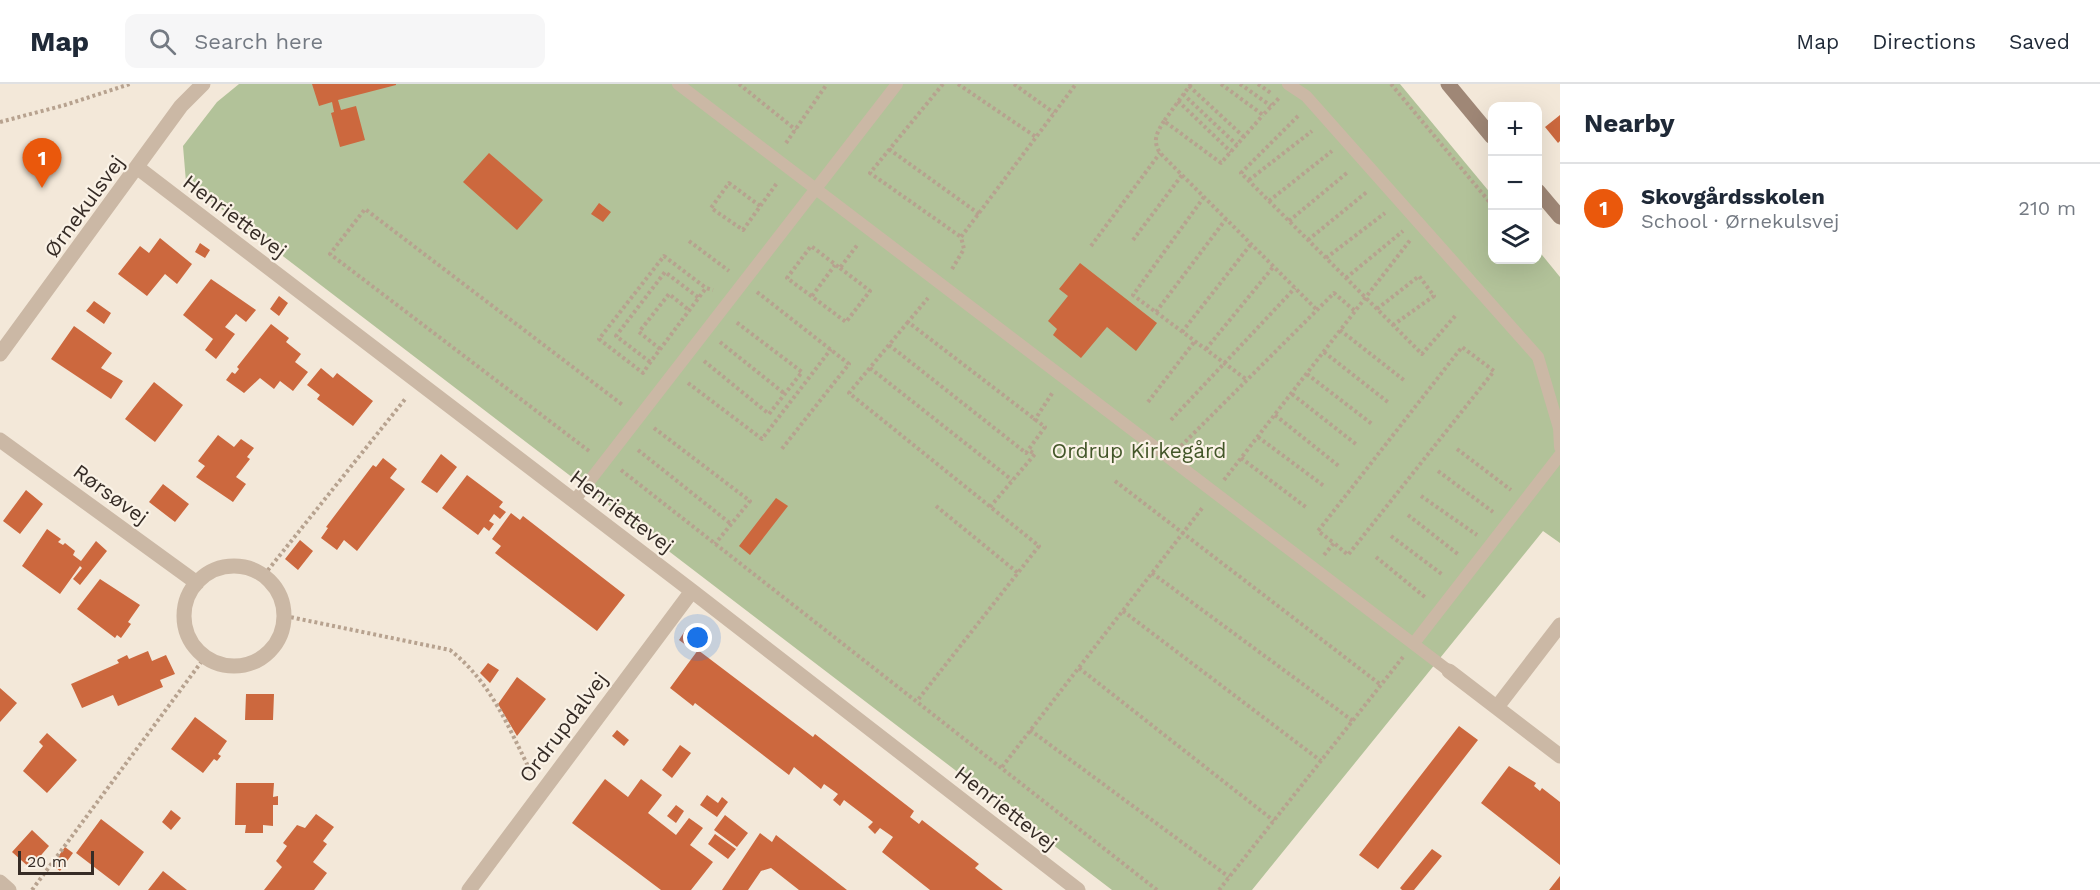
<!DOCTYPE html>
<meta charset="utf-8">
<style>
:root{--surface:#fff;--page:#f6f6f7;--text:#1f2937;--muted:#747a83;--line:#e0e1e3;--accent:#ea580c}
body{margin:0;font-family:"Work Sans",sans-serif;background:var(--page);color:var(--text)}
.controls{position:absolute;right:18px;top:18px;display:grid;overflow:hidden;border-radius:12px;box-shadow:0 6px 24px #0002}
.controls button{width:54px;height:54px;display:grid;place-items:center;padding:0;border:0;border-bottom:2px solid var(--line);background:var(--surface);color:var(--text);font:30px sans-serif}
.scale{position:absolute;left:18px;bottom:15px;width:76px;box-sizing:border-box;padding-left:6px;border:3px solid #362c26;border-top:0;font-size:16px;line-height:21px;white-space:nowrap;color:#362c26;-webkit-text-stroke:4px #faf2e6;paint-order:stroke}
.you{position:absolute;left:698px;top:554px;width:21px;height:21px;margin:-15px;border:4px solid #fff;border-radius:50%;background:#1a73e8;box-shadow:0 0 0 9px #1a73e833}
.badge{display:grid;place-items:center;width:39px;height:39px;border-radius:50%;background:var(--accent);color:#fff;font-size:20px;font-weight:700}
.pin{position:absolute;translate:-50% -50px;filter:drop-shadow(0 2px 3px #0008)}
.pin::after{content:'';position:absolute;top:32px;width:21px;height:18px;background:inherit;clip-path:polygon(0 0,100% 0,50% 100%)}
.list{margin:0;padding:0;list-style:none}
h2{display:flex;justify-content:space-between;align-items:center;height:78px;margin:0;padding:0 24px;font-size:26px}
h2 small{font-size:20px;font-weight:400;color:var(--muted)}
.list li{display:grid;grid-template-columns:39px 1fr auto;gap:18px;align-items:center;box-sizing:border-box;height:90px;padding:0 24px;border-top:2px solid var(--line)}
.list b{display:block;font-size:22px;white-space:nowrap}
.list p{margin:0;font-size:20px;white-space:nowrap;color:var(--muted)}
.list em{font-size:20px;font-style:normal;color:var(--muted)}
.icon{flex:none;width:33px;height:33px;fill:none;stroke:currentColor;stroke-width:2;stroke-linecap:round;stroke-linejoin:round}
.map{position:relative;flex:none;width:1560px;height:806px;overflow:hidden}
header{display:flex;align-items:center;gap:36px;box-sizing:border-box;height:84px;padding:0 30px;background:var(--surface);border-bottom:2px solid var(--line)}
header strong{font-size:28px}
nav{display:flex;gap:33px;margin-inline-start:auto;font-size:21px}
.search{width:420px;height:54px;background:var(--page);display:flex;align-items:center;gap:15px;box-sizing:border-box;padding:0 21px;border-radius:12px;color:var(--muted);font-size:22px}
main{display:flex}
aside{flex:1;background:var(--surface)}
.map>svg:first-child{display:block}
.green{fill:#b2c299}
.building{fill:#cc683e}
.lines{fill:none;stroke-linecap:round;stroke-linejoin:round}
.path{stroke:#b7a28f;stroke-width:4;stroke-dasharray:3 3;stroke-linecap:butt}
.lane{stroke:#cbb8a5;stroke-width:12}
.street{stroke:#cbb8a5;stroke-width:15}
.secondary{stroke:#9f8776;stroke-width:15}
.labels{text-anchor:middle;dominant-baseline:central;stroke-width:4.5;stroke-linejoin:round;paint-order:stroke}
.street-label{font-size:21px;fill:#362c26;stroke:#faf2e6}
.park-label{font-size:21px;fill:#435629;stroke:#faf2e6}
</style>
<header>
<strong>Map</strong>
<div class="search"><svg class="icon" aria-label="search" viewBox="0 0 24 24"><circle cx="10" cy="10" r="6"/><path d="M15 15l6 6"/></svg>Search here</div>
<nav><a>Map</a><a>Directions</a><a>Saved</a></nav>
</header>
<main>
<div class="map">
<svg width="1560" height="806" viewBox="0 0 1560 806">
<rect width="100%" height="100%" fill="#f3e8d9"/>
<!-- green -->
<path class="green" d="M239,0H1400L1492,111V176H1538V166L1560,193V459L1543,447L1252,806H1112L186,98L183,62L217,18Z"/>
<!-- building -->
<path class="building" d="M312,0H396V1L338,16L341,26L356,22L365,56L340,63L331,29L334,28L332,18L319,22Z
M1560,31V57L1558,59L1545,43Z
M489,69L543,116L517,146L463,98Z
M599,119L611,128L603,138L591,130Z
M160,154L192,180L177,200L165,190L147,212L118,190L140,162L149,169Z
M200,159L210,166L205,174L195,168Z
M1080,179L1157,239L1136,267L1107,243L1081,274L1053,251L1057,245L1048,237L1068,212L1059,205Z
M211,195L256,226L246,238L236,230L225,243L235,250L216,275L205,266L213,255L183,231Z
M279,212L288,219L279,232L270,225Z
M94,217L111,229L104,240L86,227Z
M271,240L289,254L286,258L301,270L295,278L308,288L293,307L280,297L274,305L260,294L244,309L226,296L232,288L235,290L239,285L237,283Z
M74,242L112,269L101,284L123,297L111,315L51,275Z
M321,284L333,294L337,289L373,317L353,342L317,315L320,311L307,301Z
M154,298L183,321L155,358L125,335Z
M218,351L234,363L241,355L254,364L247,373L250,375L236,393L246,400L233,418L196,393L205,382L198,377Z
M441,370L457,383L437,409L421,398Z
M383,374L397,385L390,394L405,405L357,467L344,456L337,466L321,454L328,444L326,443L373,381L376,383Z
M467,391L503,418L499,423L506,428L500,435L494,430L489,437L494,440L489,447L484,443L478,451L442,424Z
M163,400L189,420L175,438L149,418Z
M26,406L43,420L20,450L3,437Z
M776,414L788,422L750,471L739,462Z
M511,429L520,436L523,432L625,511L597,547L495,469L501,462L492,455Z
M47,445L61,455L58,458L63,461L65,459L75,467L73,471L81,477L96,457L107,467L80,501L73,495L82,484L80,482L60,510L22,482Z
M300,456L313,467L298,486L285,475Z
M100,495L140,521L128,538L131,540L121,554L117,551L115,554L77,525Z
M686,545L701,556L694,567L679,556Z
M698,566L813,653L815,650L914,727L910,733L919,740L922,736L979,780L975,784L1003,806H930L882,768L893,753L880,744L875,750L868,743L873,738L844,716L840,722L833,716L838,710L824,700L821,705L794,683L789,691L695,619L693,622L670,604Z
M148,567L152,577L166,571L175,590L160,596L163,603L118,622L113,611L82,624L71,600L119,579L117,576L127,571L129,575Z
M488,579L499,586L490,599L480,589Z
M517,593L546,615L517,652L498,620Z
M0,604L17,619L0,638Z
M246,610H274L273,636H245Z
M195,633L227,657L218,670L221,672L217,677L214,675L203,689L171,665Z
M1459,642L1478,656L1378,785L1359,771Z
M617,646L629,656L624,662L612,652Z
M47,649L77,676L47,709L23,687L43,662L39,658Z
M680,661L691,669L672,694L662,686Z
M1509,682L1536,699L1534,702L1540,707L1542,704L1560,718V781L1481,719Z
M605,695L628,713L641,695L662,711L648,729L676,751L689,734L703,744L690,761L713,778L691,806H661L572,739Z
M236,699H274L273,713L278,712V721H273V742L263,741V749H245L246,741H235Z
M707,711L718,719L722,713L728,718L717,733L700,721Z
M676,721L684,727L676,739L667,732Z
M171,726L181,734L171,746L162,738Z
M316,730L334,743L323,757L327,760L313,778L327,789L314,806H264L282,783L276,777L287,762L283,759L297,741L305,744Z
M725,731L748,749L737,763L714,746Z
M101,735L144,768L119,802L76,769Z
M32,746L49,762L30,784L12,768Z
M760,749L772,758L776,751L847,806H799L771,784L761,787L748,806H722Z
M715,750L736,765L728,775L708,760Z
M65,763L73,769L60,787L52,781Z
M1432,765L1442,772L1414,806H1402L1400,804Z
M163,787L187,806H148Z
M1560,792V806H1549Z"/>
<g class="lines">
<!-- path -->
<path class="path" d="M739,0L796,46
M943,0L870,89L961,153
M958,0L1036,53
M1014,0L1054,29
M1191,0L1164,37L1221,79L1263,31
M1221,0L1263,31L1279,14
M1240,0L1271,22
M1258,0L1272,10
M1391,0L1492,121
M1189,2L1244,53
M1183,10L1237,61
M1178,17L1231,68
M1298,32L1241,89L1422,270L1456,231
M1164,37C1157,49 1152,56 1160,69L1317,226
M0,38L65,21L130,0
M786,59L827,0
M889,65L979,130
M1249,96L1312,47
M1204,113L1133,211L1247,296
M1269,117L1332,67
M760,122L729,99L711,124L743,146L777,99
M1289,137L1348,88
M1133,156L1182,91
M1308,156L1368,107
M689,157L729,187
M1091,162L1160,69
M1326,174L1385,129
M840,184L870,207L846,238L787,194L811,162L840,184L858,160
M952,185L964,165L961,153L1076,0
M1346,194L1403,147
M757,208L849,280L781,366
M812,212L835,181
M1377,225L1419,192L1434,212L1393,241
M1156,228L1226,135
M908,238L849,309L1039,462L917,617
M1340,246L1405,297
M1182,248L1251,160
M720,258L785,310
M889,261L1026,369L1045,343L908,238L928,214
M660,265L639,248L669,210L690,227
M1206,265L1274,182
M1324,268L1389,319
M704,277L769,330L802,288L736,238
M650,278L616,252L665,188L699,214
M649,280L706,204L713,206
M647,283L643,289L599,255L664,172L706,204
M870,284L1012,396
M1307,290L1372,340
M688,299L762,355L831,265
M1292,310L1357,361
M1148,318L1195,257
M1275,331L1340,383
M1171,336L1295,204
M1034,337L1053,308
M654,344L750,417L715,460
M1258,353L1324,402
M1181,362L1334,209L1355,227
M1457,365L1511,406
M638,366L731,440
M589,367L330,170L365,125L624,322
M1241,374L1307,424
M621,386L1157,806
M1438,387L1493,428
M1224,396L1411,155
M1115,397L1381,601
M1421,412L1477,451
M936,422L1018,489
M990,423L1035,370L1028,366
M1408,431L1459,471
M1391,452L1443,491
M1324,471L1334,459L1318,447L1462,263L1494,287L1348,471L1334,459
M1376,473L1426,514
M1152,489L1353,637
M264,491L406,314
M1123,527L1321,677
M285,532L450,566C492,599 508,643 532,690
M1079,584L1274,737
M1030,646L1229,793
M1002,683L1203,423
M32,806L205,573
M1219,806L1403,573"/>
<!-- lane -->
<path class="lane" d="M678,0L1449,587
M1288,0L1306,12L1538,273L1559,344L1560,363
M574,417L897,0
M1414,559L1560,371"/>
<!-- street -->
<path class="street" d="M138,84L692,507L1078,806
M0,270L181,22L203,0
M0,356L197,499
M184 532a50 50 0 1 1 100 0a50 50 0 1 1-100 0Z
M1449,587L1560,672
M1497,623L1560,541
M0,798L9,806
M469,806L692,507"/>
<!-- secondary -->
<path class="secondary" d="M1448,0L1492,53
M1538,107L1560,133"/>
</g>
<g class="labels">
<!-- street labels -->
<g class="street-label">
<text transform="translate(84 122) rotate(-54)">Ørnekulsvej</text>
<text transform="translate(235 132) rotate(37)">Henriettevej</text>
<text transform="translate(111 410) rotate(36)">Rørsøvej</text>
<text transform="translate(622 427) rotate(37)">Henriettevej</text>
<text transform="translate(563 643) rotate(-53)">Ordrupdalvej</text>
<text transform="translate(1006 724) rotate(38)">Henriettevej</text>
</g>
<!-- park labels -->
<g class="park-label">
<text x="1139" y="366">Ordrup Kirkegård</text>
</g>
</g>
</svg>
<div class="controls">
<button>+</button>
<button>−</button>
<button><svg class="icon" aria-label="layers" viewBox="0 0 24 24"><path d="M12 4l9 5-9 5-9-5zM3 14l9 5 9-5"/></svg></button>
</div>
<div class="scale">20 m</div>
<div class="you"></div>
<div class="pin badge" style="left:42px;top:104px">1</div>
</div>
<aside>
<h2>Nearby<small></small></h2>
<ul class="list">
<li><span class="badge">1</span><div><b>Skovgårdsskolen</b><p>School · Ørnekulsvej</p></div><em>210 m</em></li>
</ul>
</aside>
</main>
